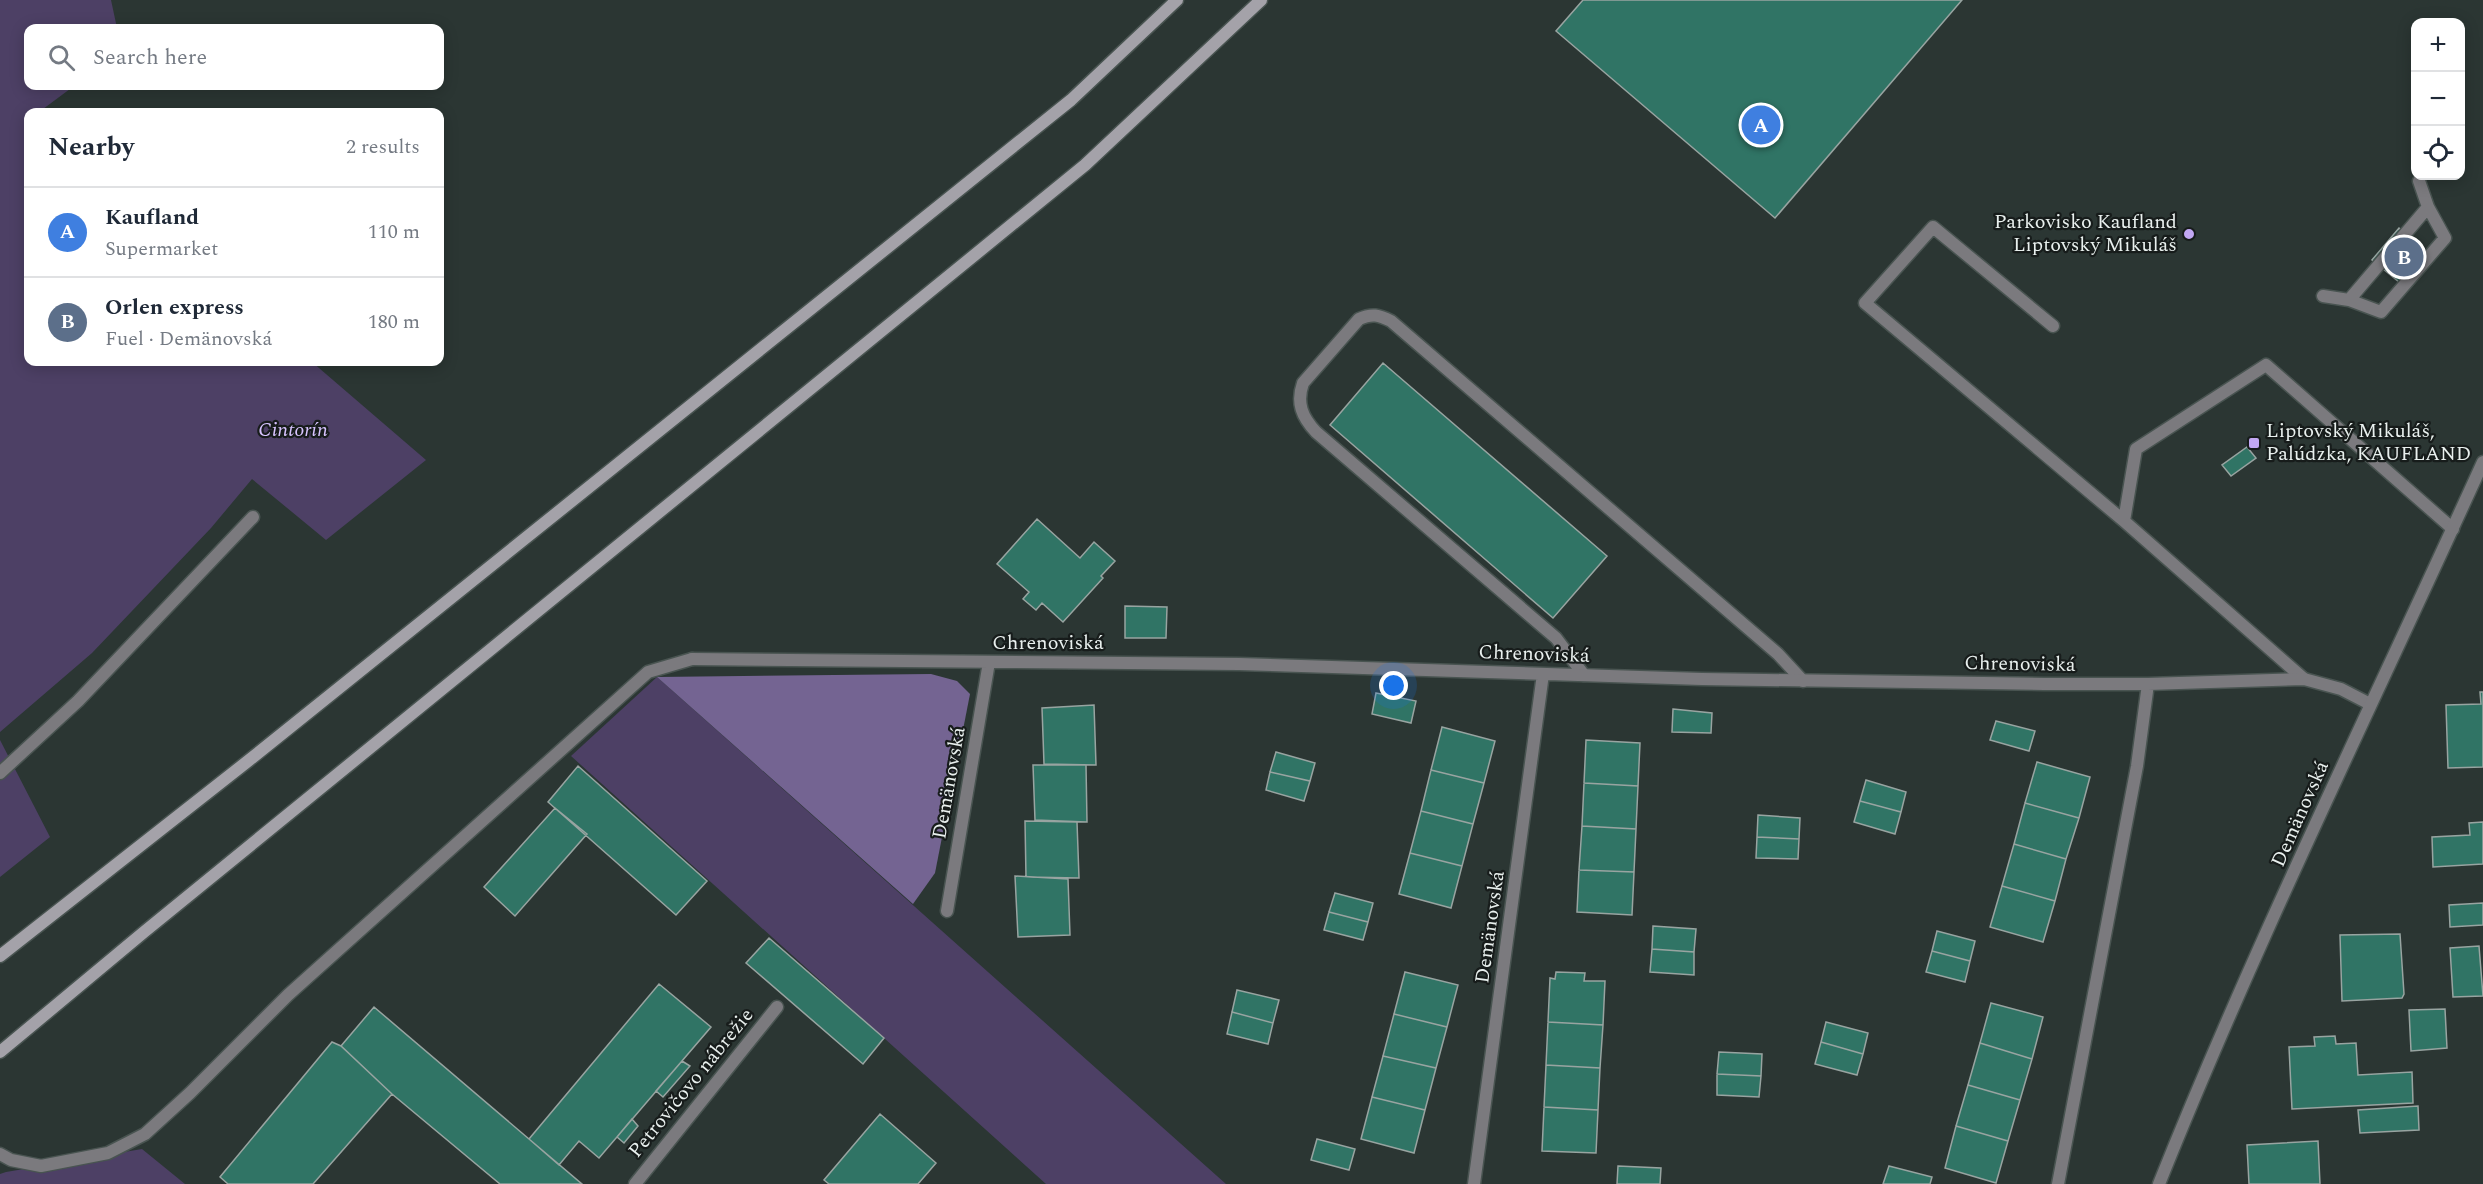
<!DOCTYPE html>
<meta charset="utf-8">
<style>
:root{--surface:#fff;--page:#f6f6f7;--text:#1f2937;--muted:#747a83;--line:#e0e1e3;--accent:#b45309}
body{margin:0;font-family:Spectral,serif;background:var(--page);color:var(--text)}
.controls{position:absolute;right:18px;top:18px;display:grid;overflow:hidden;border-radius:12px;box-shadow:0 3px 15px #0003}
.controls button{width:54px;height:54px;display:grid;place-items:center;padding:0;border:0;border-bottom:2px solid var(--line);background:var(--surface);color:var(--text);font:30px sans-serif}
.you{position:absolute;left:1394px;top:686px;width:21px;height:21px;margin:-15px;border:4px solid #fff;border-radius:50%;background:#1a73e8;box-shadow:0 0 0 9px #1a73e833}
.badge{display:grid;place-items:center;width:39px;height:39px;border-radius:50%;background:var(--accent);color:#fff;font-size:20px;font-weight:700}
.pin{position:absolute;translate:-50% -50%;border:3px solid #fff;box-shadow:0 2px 6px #0006}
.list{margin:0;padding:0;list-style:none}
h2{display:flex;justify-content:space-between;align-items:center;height:78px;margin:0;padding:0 24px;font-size:26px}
h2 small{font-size:20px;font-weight:400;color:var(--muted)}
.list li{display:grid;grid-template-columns:39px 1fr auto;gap:18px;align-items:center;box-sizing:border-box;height:90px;padding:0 24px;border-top:2px solid var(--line)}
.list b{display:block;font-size:22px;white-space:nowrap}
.list p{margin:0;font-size:20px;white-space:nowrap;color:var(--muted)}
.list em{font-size:20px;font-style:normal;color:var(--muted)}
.icon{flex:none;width:33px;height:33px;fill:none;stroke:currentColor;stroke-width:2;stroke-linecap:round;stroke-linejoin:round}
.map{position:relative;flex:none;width:2483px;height:1184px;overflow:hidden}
.search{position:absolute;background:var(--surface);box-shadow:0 3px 15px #0003;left:24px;top:24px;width:420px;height:66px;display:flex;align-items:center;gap:15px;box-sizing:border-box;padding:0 21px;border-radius:12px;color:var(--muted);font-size:22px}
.panel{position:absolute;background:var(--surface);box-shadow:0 3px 15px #0003;left:24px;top:108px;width:420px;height:258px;border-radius:12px}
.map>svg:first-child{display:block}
.green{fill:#4d4065}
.forest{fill:#746492}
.building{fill:#307465;stroke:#98a4a1;stroke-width:1.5}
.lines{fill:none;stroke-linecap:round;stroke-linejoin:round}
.service-casing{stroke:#495451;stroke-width:15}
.minor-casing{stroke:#495451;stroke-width:15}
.tertiary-casing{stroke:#495451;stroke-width:15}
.secondary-casing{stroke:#495451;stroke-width:15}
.service{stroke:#7b7a7e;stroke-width:12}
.minor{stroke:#7b7a7e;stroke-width:12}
.tertiary{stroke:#7b7a7e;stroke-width:12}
.secondary{stroke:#a4a2a9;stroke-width:12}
.poi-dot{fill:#c2a8f3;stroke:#171c1b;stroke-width:2}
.labels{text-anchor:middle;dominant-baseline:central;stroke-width:4.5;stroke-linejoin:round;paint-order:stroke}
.poi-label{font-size:20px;fill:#e9f0ee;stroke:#171c1b;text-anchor:end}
.park-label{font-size:20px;font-style:italic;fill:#d8c4ff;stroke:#171c1b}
.street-label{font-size:20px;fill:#e9f0ee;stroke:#171c1b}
</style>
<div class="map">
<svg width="2483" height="1184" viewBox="0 0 2483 1184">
<rect width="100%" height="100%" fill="#2b3633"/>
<!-- green -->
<path class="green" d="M0,0H111L117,28H28V86H74L39,112H28V362H312L426,460L326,540L252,479L211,528L92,653L0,732Z
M657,677L1226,1184H1046L571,756Z
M0,740L50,837L0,877Z
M142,1149L185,1184H0V1174L6,1172Z"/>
<!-- forest -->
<path class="forest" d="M931,674L957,681L970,694L935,873L913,904L657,677Z"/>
<!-- building -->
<path class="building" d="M1583,0H1962L1775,218L1556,31Z
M2399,228L2431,255L2405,287L2372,260Z
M1383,363L1607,556L1553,618L1330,425Z
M2247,447L2256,458L2231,476L2222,465Z
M1037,519L1080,558L1094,542L1115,561L1101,576L1103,578L1063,622L1042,603L1036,610L1023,599L1029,592L997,564Z
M1125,606L1167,607L1166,638H1125Z
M2480,692H2483V767L2448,768L2446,705L2481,704Z
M1376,693L1416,701L1411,723L1372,714Z
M1094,705L1096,765L1044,764L1042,708Z
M1673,709L1712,713L1711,733L1672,732Z
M1996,721L2035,731L2029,751L1990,740Z
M1442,727L1495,741L1484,783L1431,770Z
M1586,740L1640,743L1638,786L1584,783Z
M1276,752L1315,763L1310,781L1270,772Z
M2037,762L2090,777L2079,818L2025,803Z
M1033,765H1086L1087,822L1035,820Z
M578,766L707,881L676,915L548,802Z
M1431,770L1484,783L1473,824L1421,811Z
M1270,772L1310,781L1304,801L1266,790Z
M1866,780L1906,792L1901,812L1860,801Z
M1584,783L1638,786L1636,829L1582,826Z
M1860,801L1901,812L1895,834L1854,822Z
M2025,803L2079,818L2066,859L2014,844Z
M555,808L587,834L515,916L484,887Z
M1421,811L1473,824L1462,866L1410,853Z
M1758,815L1800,818L1799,839L1757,837Z
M1025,821L1077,822L1079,878L1026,877Z
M2483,822V864L2433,867L2432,837L2470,835L2469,823Z
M1582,826L1636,829L1634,872L1579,870Z
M1757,837L1799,839L1798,859L1756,858Z
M2014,844L2066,859L2055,901L2002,886Z
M1410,853L1462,866L1451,908L1399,894Z
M1579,870L1634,872L1632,915L1577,912Z
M1015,876L1068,879L1070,935L1018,937Z
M2002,886L2055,901L2043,942L1990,927Z
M1335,893L1373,903L1368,922L1329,912Z
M2483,903V925L2450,927L2449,905Z
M1329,912L1368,922L1363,940L1324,930Z
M1653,926L1696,929L1694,952L1652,949Z
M1937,931L1975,941L1970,961L1932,951Z
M2400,934L2404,994L2402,998L2342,1001L2340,935Z
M769,938L884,1038L863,1064L746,963Z
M2479,946L2483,996L2453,997L2450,948Z
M1652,949L1694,952V975L1650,972Z
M1932,951L1970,961L1965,982L1926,972Z
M1405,972L1458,985L1447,1027L1394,1014Z
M1556,972L1585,973L1584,981H1605L1603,1025L1548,1022L1550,978L1555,979Z
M659,984L711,1027L599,1158L579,1141L559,1165L529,1139Z
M1237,990L1279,1000L1273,1023L1232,1012Z
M1991,1003L2043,1017L2032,1059L1980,1043Z
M374,1007L529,1139L582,1184H500L392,1094L341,1046Z
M2445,1009L2447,1048L2411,1051L2409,1010Z
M1232,1012L1273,1023L1268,1044L1227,1034Z
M1394,1014L1447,1027L1436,1068L1383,1056Z
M1548,1022L1603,1025L1600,1068L1546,1065Z
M1826,1022L1868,1033L1863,1054L1821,1042Z
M2335,1036L2336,1044L2356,1043L2358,1075L2412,1072L2413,1103L2292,1109L2289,1047L2315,1046L2314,1037Z
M332,1042L341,1046L392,1094L313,1184H228L220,1177Z
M1821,1042L1863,1054L1857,1075L1815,1064Z
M1980,1043L2032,1059L2020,1100L1968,1085Z
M1719,1052L1762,1054L1761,1076L1717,1074Z
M1383,1056L1436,1068L1425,1110L1372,1097Z
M682,1061L690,1066L663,1097L656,1091Z
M1546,1065L1600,1068L1598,1110L1544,1107Z
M1717,1074L1761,1076L1759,1097L1717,1095Z
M1968,1085L2020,1100L2008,1141L1956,1126Z
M1372,1097L1425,1110L1414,1153L1361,1139Z
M2418,1106L2419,1130L2360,1133L2358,1110Z
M1544,1107L1598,1110L1596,1153L1542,1151Z
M880,1114L936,1163L918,1184H829L824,1180Z
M632,1119L638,1126L624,1143L617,1137Z
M1956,1126L2008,1141L1996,1183L1945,1168Z
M1317,1139L1355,1149L1349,1170L1311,1160Z
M2318,1141L2320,1184H2249L2247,1145Z
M1618,1166L1661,1168L1660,1184H1617Z
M1889,1166L1932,1177L1930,1184H1883Z"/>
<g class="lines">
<defs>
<path id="service" d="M2323,296L2349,300L2381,312L2445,238L2428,207L2419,181
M2349,300L2428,207
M2053,326L1933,227L1865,303L2124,521L2304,679
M2124,521L2136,449L2266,365L2453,529
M1584,675L1556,638L1316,432C1302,417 1296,403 1303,383L1359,319C1372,313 1379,315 1391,321L1778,654L1803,681
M0,773L78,701L253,517
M0,1154L11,1160L41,1166L108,1153L145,1134L190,1093L288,995L648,672L692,659"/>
<path id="minor" d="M692,659L1239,664L1702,679L2044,684H2148L2304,679L2341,689L2370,704
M947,911L989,662
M635,1184L777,1007
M1474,1184L1543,674
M2058,1184L2137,766L2148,684"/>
<path id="tertiary" d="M2159,1184C2257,939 2374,702 2483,462"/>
<path id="secondary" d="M0,956L248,761L1071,100L1177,0
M0,1052L144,932L1085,165L1261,0"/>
</defs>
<!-- service casing -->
<use href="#service" class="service-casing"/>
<!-- minor casing -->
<use href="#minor" class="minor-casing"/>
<!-- tertiary casing -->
<use href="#tertiary" class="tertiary-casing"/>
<!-- secondary casing -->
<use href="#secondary" class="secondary-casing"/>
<!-- service -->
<use href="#service" class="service"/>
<!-- minor -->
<use href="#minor" class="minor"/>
<!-- tertiary -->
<use href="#tertiary" class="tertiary"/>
<!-- secondary -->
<use href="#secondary" class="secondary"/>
</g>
<!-- markers -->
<g class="poi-dot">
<circle cx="2189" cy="234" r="6"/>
<rect x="2248" y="437" width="12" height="12" rx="3"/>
</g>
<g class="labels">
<!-- poi labels -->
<g class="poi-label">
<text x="2177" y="222">Parkovisko Kaufland<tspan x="2177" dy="23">Liptovský Mikuláš</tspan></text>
<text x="2266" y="431" text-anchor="start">Liptovský Mikuláš,<tspan x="2266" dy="23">Palúdzka, KAUFLAND</tspan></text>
</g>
<!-- park labels -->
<g class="park-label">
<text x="293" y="430">Cintorín</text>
</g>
<!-- street labels -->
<g class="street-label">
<text x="1048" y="643">Chrenoviská</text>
<text transform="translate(1534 654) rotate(2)">Chrenoviská</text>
<text transform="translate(2020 664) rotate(1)">Chrenoviská</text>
<text transform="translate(949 783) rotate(-80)">Demänovská</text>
<text transform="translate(2300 814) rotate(-66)">Demänovská</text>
<text transform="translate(1490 927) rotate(-82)">Demänovská</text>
<text transform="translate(691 1083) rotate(-51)">Petrovičovo nábrežie</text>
</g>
</g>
</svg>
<div class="controls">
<button>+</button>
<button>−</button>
<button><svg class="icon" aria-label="locate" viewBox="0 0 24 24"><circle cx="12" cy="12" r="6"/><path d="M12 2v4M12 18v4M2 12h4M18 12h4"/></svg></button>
</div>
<div class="you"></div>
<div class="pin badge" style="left:1761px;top:125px;background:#3f7fe0">A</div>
<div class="pin badge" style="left:2404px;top:257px;background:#5c6f8a">B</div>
<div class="search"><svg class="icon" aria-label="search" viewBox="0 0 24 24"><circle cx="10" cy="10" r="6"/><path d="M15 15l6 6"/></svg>Search here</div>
<section class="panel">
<h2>Nearby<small>2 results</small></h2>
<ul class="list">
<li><span class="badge" style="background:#3f7fe0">A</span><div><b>Kaufland</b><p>Supermarket</p></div><em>110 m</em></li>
<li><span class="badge" style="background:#5c6f8a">B</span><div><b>Orlen express</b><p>Fuel · Demänovská</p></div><em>180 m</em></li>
</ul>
</section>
</div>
